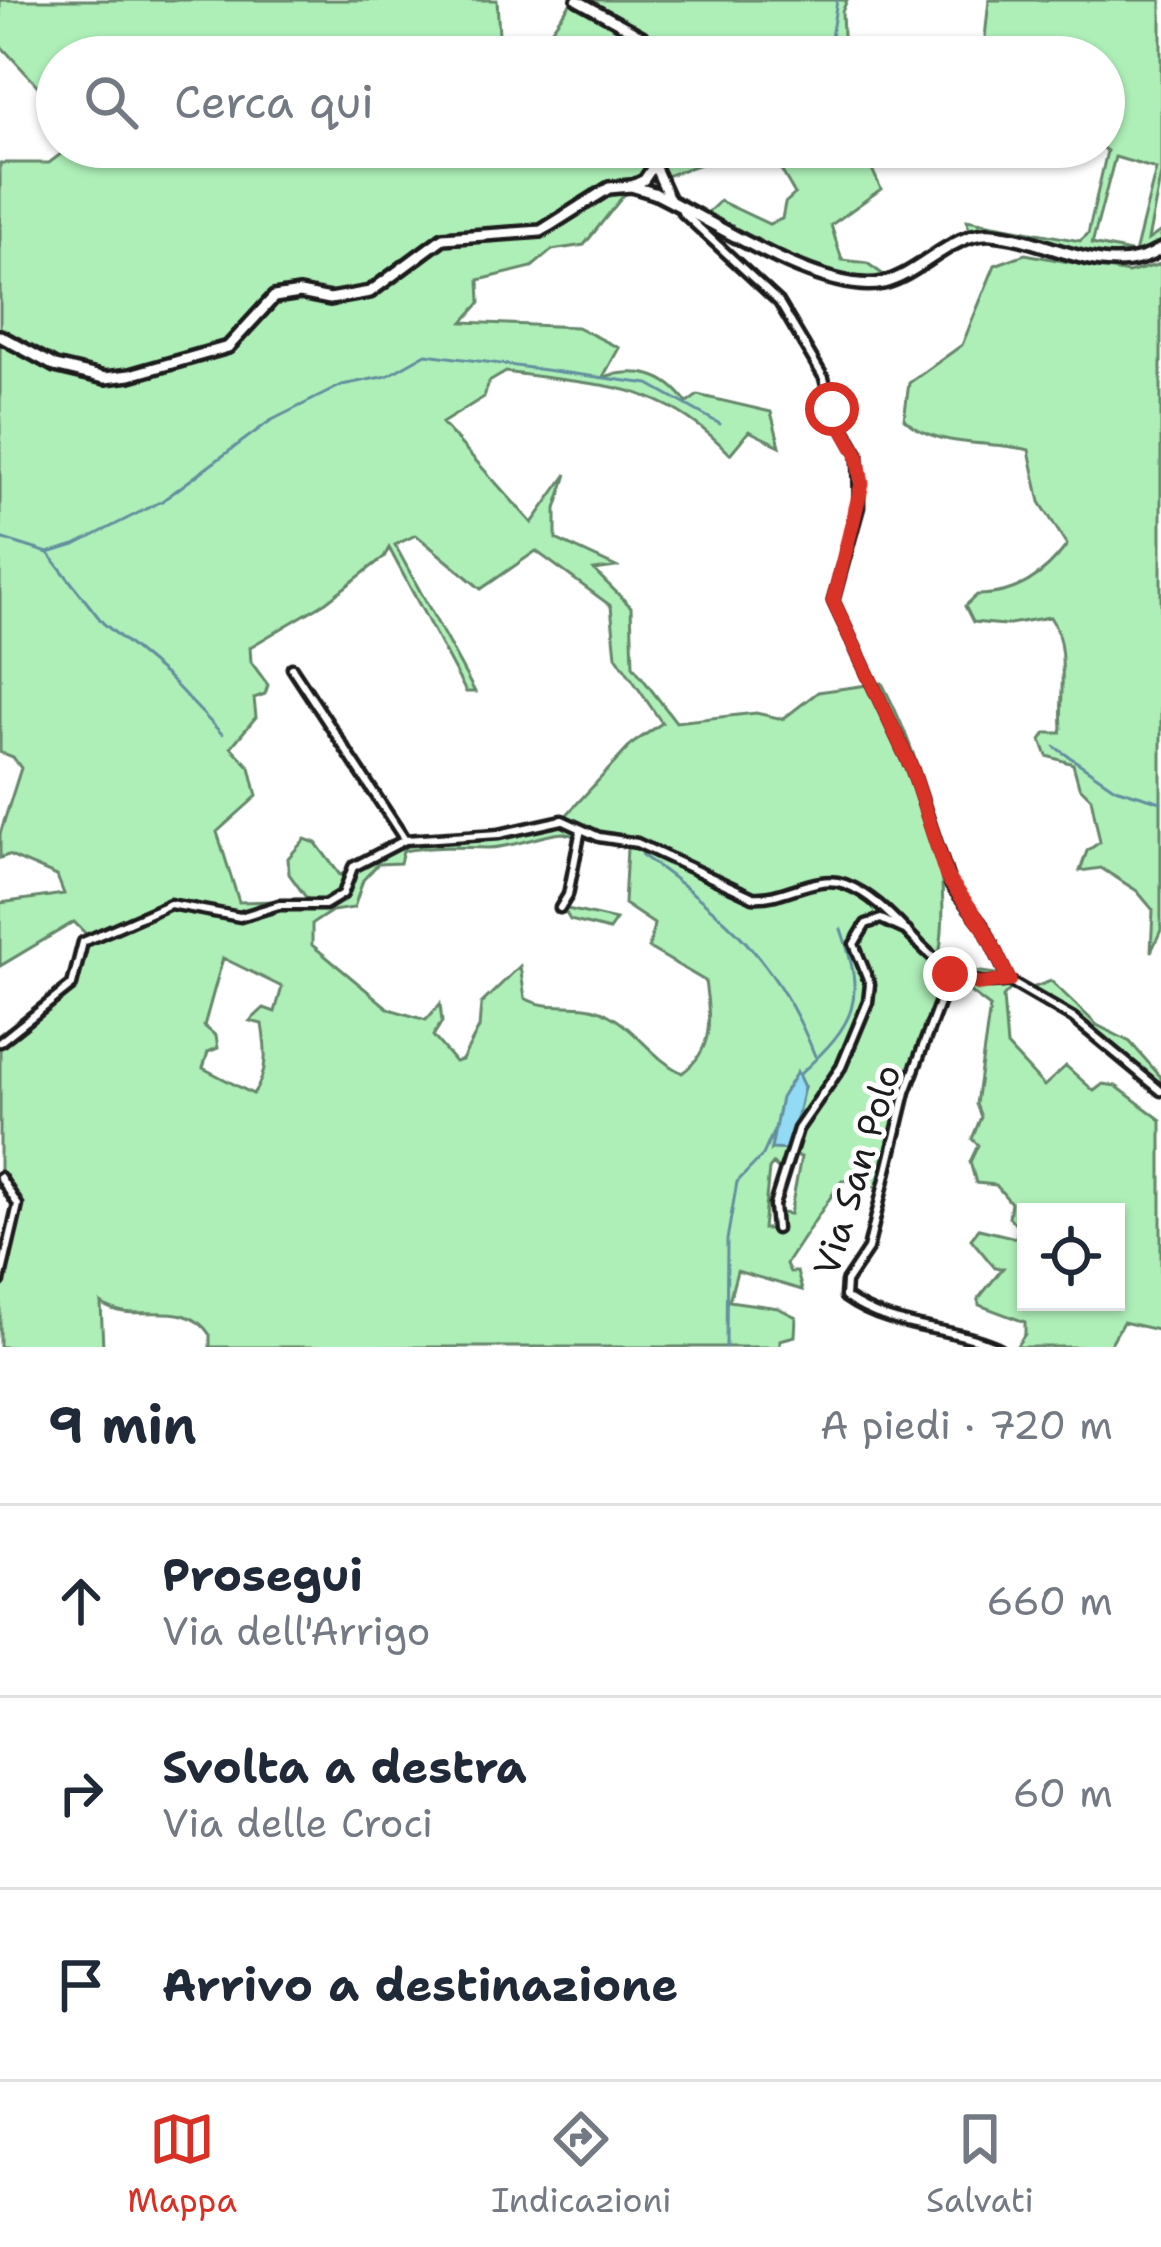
<!DOCTYPE html>
<html lang="it">
<meta charset="utf-8">
<style>
:root{--surface:#fff;--page:#f6f6f7;--text:#1f2937;--muted:#747a83;--line:#e0e1e3;--accent:#d93025}
body{margin:0;font-family:"Shantell Sans",sans-serif;background:var(--page);color:var(--text)}
.controls{position:absolute;right:36px;bottom:36px;display:grid;overflow:hidden;border-radius:0px;box-shadow:0 3px 9px #0004}
.controls button{width:108px;height:108px;display:grid;place-items:center;padding:0;border:0;border-bottom:3px solid var(--line);background:var(--surface);color:var(--text);font:60px sans-serif}
.stop{position:absolute;width:36px;height:36px;margin:-27px;border:9px solid #d93025;border-radius:50%;background:#fff}
.stop.end{background:#d93025;border-color:#fff;box-shadow:0 3px 12px #0008}
.list{margin:0;padding:0;list-style:none}
h2{display:flex;justify-content:space-between;align-items:center;height:156px;margin:0;padding:0 48px;font-size:51px}
h2 small{font-size:39px;font-weight:400;color:var(--muted)}
.list li{display:grid;grid-template-columns:78px 1fr auto;gap:36px;align-items:center;box-sizing:border-box;height:192px;padding:0 48px;border-top:3px solid var(--line)}
.list b{display:block;font-size:45px;white-space:nowrap}
.list p{margin:0;font-size:39px;white-space:nowrap;color:var(--muted)}
.list em{font-size:39px;font-style:normal;color:var(--muted)}
.icon{flex:none;width:66px;height:66px;fill:none;stroke:currentColor;stroke-width:2;stroke-linecap:round;stroke-linejoin:round}
.map{position:relative;flex:none;width:1161px;height:1347px;overflow:hidden}
.search{position:absolute;background:var(--surface);box-shadow:0 3px 9px #0004;left:36px;right:36px;top:36px;height:132px;display:flex;align-items:center;gap:30px;box-sizing:border-box;padding:0 42px;border-radius:66px;color:var(--muted);font-size:45px}
.sheet{height:732px;background:var(--surface)}
nav{display:flex;justify-content:space-around;align-items:center;box-sizing:border-box;height:168px;border-top:3px solid var(--line);background:var(--surface);font-size:33px;color:var(--muted)}
nav a{display:grid;justify-items:center;gap:6px}
nav .on{color:var(--accent)}
.map>svg:first-child{display:block}
.green{fill:#aeefb8;stroke:#65866a;stroke-width:3;fill-rule:evenodd}
.water{fill:#93dbf5;stroke:#638f9e;stroke-width:3}
.lines{fill:none;stroke-linecap:round;stroke-linejoin:round}
.stream{stroke:#638f9e;stroke-width:3}
.minor-casing{stroke:#1c1c1c;stroke-width:15}
.tertiary-casing{stroke:#1c1c1c;stroke-width:16}
.secondary-casing{stroke:#1c1c1c;stroke-width:18}
.minor{stroke:#fff;stroke-width:6}
.tertiary{stroke:#fff;stroke-width:8}
.secondary{stroke:#fff;stroke-width:9}
.route{stroke:#d93025;stroke-width:15}
.labels{text-anchor:middle;dominant-baseline:central;stroke-width:10;stroke-linejoin:round;paint-order:stroke}
.street-label{font-size:36px;fill:#1c1c1c;stroke:#fff}
</style>
<div class="map">
<svg width="1161" height="1347" viewBox="0 0 1161 1347">
<rect width="100%" height="100%" fill="#fff"/>
<filter id="ink" filterUnits="userSpaceOnUse"><feTurbulence type="fractalNoise" baseFrequency=".00833" numOctaves="2"/><feDisplacementMap in="SourceGraphic" scale="24" xChannelSelector="R" yChannelSelector="G"/><feConvolveMatrix kernelMatrix="1 2 1 2 8 2 1 2 1" color-interpolation-filters="sRGB"/></filter>
<g filter="url(#ink)">
<!-- green -->
<path class="green" d="M0,0H497L500,52L543,41L573,0H847L842,12L844,57H57V107L0,45Z
M989,0H1161V174L1148,240L1161,231V249L1128,263L1015,239L970,236L967,220L1080,241L1088,234L1107,151L1101,147L1104,57H983ZM1115,157L1156,169L1135,253L1092,244Z
M70,147H749L660,178L671,201L631,186L584,245L552,250L532,267L479,280L480,303L463,322L577,327L619,348L603,377C638,368 665,372 687,403L698,395L771,412L780,446L749,431L730,454C659,379 600,387 506,372L489,382L484,397L442,423L532,523L567,474L556,509V539L616,567L594,570L631,607L633,666L676,722L756,713L783,719L818,692L882,683C923,762 954,867 939,956L950,968L906,1092L880,1188L842,1180L786,1264L790,1272H797L802,1290L737,1271L729,1301L778,1308L796,1317L795,1336L780,1340V1347H210V1335C184,1294 132,1327 101,1303L103,1347H0V1282L17,1199L0,1177V1042L72,985L79,973L78,948L89,937L74,922L0,966V903L64,894L57,876L8,855L0,858V834L21,768L13,757L0,752V163H49ZM416,535L481,589L536,551L611,606L616,656L662,723L632,744L561,821L499,835L406,841L340,875L316,843L305,839L288,858L289,874L308,900L239,902L217,832L257,796L250,767L231,747L256,717L254,698L265,694L268,685L251,662L250,647L326,602L384,557L389,548L466,692H475L395,545ZM563,833L627,848L624,904L654,924L649,948L705,981C710,1018 715,1049 682,1073C652,1058 636,1029 607,1014C581,999 549,1013 525,998L520,966L481,1004L479,1028L462,1060L455,1062L433,1036L442,1022L440,1004L426,1020L389,1009L312,945V924L332,911L354,908L363,880L378,864L400,863L403,851C431,846 461,847 488,848C513,848 538,835 563,833ZM223,958L282,987L275,1012L264,1008L250,1021L262,1024C266,1049 269,1072 253,1094L203,1068L208,1052L218,1048L216,1036L204,1026ZM804,1087L793,1130L771,1149L786,1089ZM789,1153L801,1157L790,1214L780,1213L779,1229H763L769,1169L773,1164L779,1170Z
M768,147H862L881,189L831,225L842,260L867,263L891,280L827,278L703,217L720,201L769,224L782,219L785,203L795,194Z
M1025,254L1128,273L1161,264V930L1151,952L1153,910L1137,891L1101,868L1080,871L1087,851L1100,842L1091,798L1079,786L1073,764L1047,756L1041,740L1046,733H1061L1062,728C1059,695 1070,645 1050,617L1004,625L973,622L965,606L977,595C1016,595 1044,576 1067,545L1040,502L1029,450C990,440 935,449 904,419L909,383L962,345L995,265Z
M563,908L616,920L609,930L570,920Z
M958,969L996,974L1014,985L1003,997L1007,1046L1044,1086L1066,1066L1094,1091L1103,1084L1116,1086L1161,1120V1337L1158,1330L1123,1322L1109,1347H1016L1025,1334V1322L979,1305L978,1299L1003,1268H995L971,1239L979,1229L1016,1238L1018,1227L1009,1217L1011,1203L996,1185L976,1183L970,1162L978,1145L972,1139L981,1117L976,1104L990,1007L958,983ZM1026,1212H1116V1302H1026Z
M1051,981L1097,1025L1130,1042L1161,1077V1089L1066,1010L1033,995L1032,988Z"/>
<!-- water -->
<path class="water" d="M797,1072L804,1087L790,1150L771,1149L781,1098Z"/>
<g class="lines">
<!-- stream -->
<path class="stream" d="M828,57L837,0
M0,538L48,553L75,545L162,501L270,421L342,385L387,376L426,354L649,384L720,424
M49,554L103,623L168,677L222,734
M1055,747L1115,788L1161,802
M642,855C724,913 778,961 815,1056
M800,1074C857,1022 866,1000 841,929
M726,1347L727,1240L737,1182L763,1155L774,1130"/>
<defs>
<path id="minor" d="M682,212L779,302L824,378L832,409L858,454L859,507L833,601L912,769L951,886L984,927L1009,981L1073,1018L1161,1091
M292,668L405,840
M560,908L568,895L581,829
M950,974L906,1092L868,1249L846,1282L845,1297C892,1330 946,1325 997,1347
M0,1042L72,985L83,942L170,904L240,917L279,905H325L343,894L353,867L405,840L499,834L562,820L599,837L637,843L753,897C784,900 815,873 845,884C907,907 934,997 1009,981
M0,1177L18,1205L0,1281
M776,1229L774,1205L798,1129L841,1067L868,1002L870,984L854,944L866,924L881,919L907,931"/>
<path id="tertiary" d="M577,0L642,36L654,57
M655,147L656,169L670,200
M631,186L644,180L654,165"/>
<path id="secondary" d="M0,336L55,366L105,378L130,375L228,347L274,297L300,293L330,299L370,292L443,238L541,231L609,188L631,186L654,193C712,220 822,296 883,283C921,274 953,231 992,234C1049,238 1107,284 1161,249"/>
</defs>
<!-- minor casing -->
<use href="#minor" class="minor-casing"/>
<!-- tertiary casing -->
<use href="#tertiary" class="tertiary-casing"/>
<!-- secondary casing -->
<use href="#secondary" class="secondary-casing"/>
<!-- minor -->
<use href="#minor" class="minor"/>
<!-- tertiary -->
<use href="#tertiary" class="tertiary"/>
<!-- secondary -->
<use href="#secondary" class="secondary"/>
</g>
</g>
<g class="lines" filter="url(#ink)">
<!-- route -->
<path class="route" d="M832,409L857,454L862,484L833,601L912,769L947,877L984,928L1009,980L980,984L950,974"/>
</g>
<g class="labels">
<!-- street labels -->
<g class="street-label">
<text transform="translate(857 1170) rotate(-73)">Via San Polo</text>
</g>
</g>
</svg>
<div class="controls">
<button><svg class="icon" aria-label="locate" viewBox="0 0 24 24"><circle cx="12" cy="12" r="6"/><path d="M12 2v4M12 18v4M2 12h4M18 12h4"/></svg></button>
</div>
<div class="stop" style="left:832px;top:409px"></div>
<div class="stop end" style="left:950px;top:974px"></div>
<div class="search"><svg class="icon" aria-label="search" viewBox="0 0 24 24"><circle cx="10" cy="10" r="6"/><path d="M15 15l6 6"/></svg>Cerca qui</div>
</div>
<section class="sheet">
<h2>9 min<small>A piedi · 720 m</small></h2>
<ul class="list">
<li><svg class="icon" aria-label="ahead" viewBox="0 0 24 24"><path d="M12 20V5M6 11l6-6 6 6"/></svg><div><b>Prosegui</b><p>Via dell'Arrigo</p></div><em>660 m</em></li>
<li><svg class="icon" aria-label="right" viewBox="0 0 24 24"><path d="M7 20v-9h11M14 6l5 5-5 5"/></svg><div><b>Svolta a destra</b><p>Via delle Croci</p></div><em>60 m</em></li>
<li><svg class="icon" aria-label="arrive" viewBox="0 0 24 24"><path d="M6 21V4h12l-3 4 3 4H6"/></svg><div><b>Arrivo a destinazione</b></div></li>
</ul>
</section>
<nav>
<a class="on"><svg class="icon" aria-label="map" viewBox="0 0 24 24"><path d="M3 6l6-2 6 2 6-2v14l-6 2-6-2-6 2zM9 4v14M15 6v14"/></svg>Mappa</a>
<a><svg class="icon" aria-label="directions" viewBox="0 0 24 24"><path d="M12 3l9 9-9 9-9-9zM9 14v-3h6M13 9l2 2-2 2"/></svg>Indicazioni</a>
<a><svg class="icon" aria-label="saved" viewBox="0 0 24 24"><path d="M7 4h10v16l-5-4-5 4z"/></svg>Salvati</a>
</nav>
